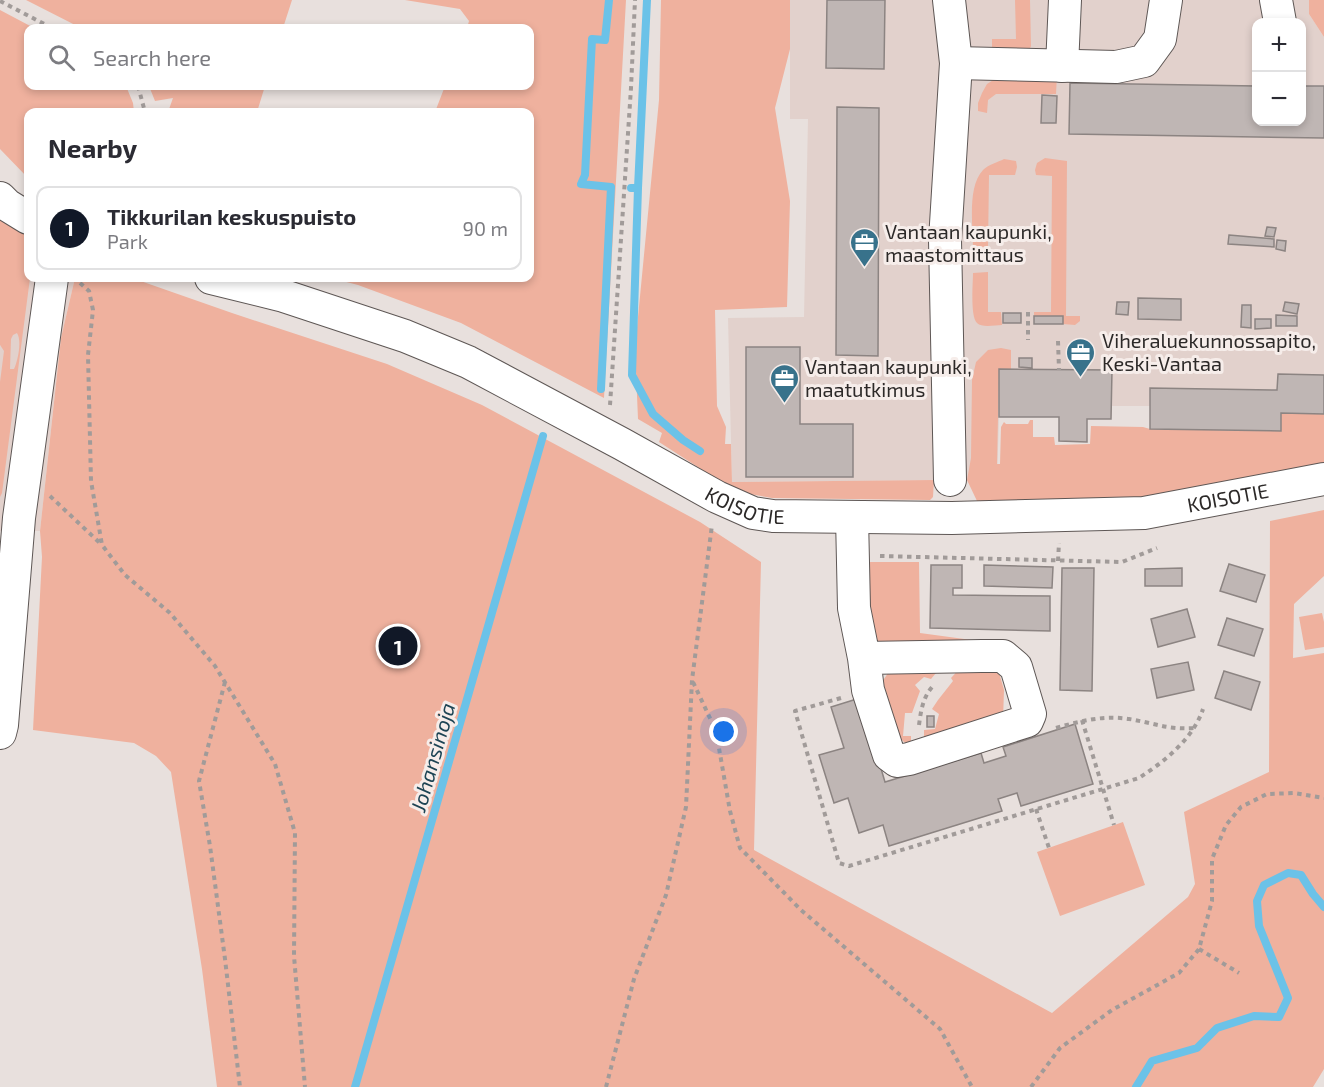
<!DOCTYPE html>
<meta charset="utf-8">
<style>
:root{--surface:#fff;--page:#f2f2f3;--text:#2b2b33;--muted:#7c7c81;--line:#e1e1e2;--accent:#111827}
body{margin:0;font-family:"Exo 2",sans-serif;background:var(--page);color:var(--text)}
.controls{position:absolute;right:18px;top:18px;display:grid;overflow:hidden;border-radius:12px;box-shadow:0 3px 9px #0003}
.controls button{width:54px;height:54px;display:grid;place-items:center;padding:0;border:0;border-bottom:2px solid var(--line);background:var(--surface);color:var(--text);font:30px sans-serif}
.you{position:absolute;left:724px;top:732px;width:21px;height:21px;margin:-15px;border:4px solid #fff;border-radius:50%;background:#1a73e8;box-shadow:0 0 0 9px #1a73e833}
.badge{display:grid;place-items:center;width:39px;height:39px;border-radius:50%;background:var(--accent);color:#fff;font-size:20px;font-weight:700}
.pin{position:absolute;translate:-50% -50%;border:3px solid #fff;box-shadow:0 2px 6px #0006}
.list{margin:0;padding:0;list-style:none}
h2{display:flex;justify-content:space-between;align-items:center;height:78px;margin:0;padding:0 24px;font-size:26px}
h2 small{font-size:20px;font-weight:400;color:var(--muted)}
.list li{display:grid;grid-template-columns:39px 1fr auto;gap:18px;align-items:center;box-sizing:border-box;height:84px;margin:0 12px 12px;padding:0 12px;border:2px solid var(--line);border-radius:12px}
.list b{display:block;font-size:22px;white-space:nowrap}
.list p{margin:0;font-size:20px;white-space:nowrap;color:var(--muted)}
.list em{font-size:20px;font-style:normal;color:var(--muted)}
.icon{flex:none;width:33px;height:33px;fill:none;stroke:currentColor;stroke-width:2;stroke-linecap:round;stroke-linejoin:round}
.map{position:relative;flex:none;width:1324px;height:1087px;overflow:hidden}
.search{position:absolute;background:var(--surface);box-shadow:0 3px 9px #0003;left:24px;top:24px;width:510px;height:66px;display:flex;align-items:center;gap:15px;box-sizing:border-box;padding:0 21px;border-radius:12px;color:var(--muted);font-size:22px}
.panel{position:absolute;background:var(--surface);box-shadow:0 3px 9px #0003;left:24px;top:108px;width:510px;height:174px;border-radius:12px}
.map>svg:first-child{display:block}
.built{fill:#e2d1cc;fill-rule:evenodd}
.green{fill:#efb19e;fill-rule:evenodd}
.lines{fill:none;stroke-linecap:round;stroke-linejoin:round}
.stream{stroke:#6bc2e8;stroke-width:8}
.building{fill:#bfb6b4;stroke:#8c8482;stroke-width:1.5}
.minor-casing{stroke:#5e5755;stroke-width:34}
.path{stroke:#a19b99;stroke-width:4;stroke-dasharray:4.5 4.5;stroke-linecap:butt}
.minor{stroke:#fff;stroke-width:32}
.labels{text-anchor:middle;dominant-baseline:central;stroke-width:6;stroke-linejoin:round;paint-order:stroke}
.poi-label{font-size:20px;fill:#2c2928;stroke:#f6edea;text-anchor:start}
.street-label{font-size:20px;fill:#2c2928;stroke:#f6edea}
.water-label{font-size:21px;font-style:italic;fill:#1d4454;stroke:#f6edea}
</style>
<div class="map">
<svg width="1324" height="1087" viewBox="0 0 1324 1087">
<rect width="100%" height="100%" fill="#e8e0dd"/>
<!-- built -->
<path class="built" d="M790,0H1309V14L1324,37V414H1281V431L1150,429V406H1112L1111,419H1087V442L1059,441V417H999L997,481L934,480L732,482L728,318L804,317L808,119H790ZM1256,22H1302V122H1256Z
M28,278H75L61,338L40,531H0V345L4,350Z"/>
<!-- green -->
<path class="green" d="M26,0H292L283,28H81Z
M405,0H626L604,398L461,323L358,285L331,278H530V112H435L445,86H530V28H467L469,21L460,9Z
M661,0H790V49L775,108L790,201L787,307L715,310L717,406L726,427L725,444H731L732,482L934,480L933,497L930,500L772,498L750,494L721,482L659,442L662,433L638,419L635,348L659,100Z
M1015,0H1030L1031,46L1028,53L992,52V39H1016Z
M1309,0H1324V37L1309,14Z
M0,10L34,28H28V86H126L133,103L134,112H28V178L0,149Z
M1057,75L1056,94H996L988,100L987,113L978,111V103L982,93L987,84L998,77Z
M149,86H265L257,112H168L173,98L155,101Z
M1045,158L1067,161L1066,316H1080V321L1075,325L1063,324V316H1034V312H1051L1052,176L1036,175L1035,170L1037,163Z
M1004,159L1016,161L1017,167L1015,175H989L988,247L973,248C973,226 967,187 983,170C988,165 998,162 1004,159Z
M0,217L26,232L28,236V278H30L2,493L0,497V382L4,351L0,345ZM17,333C22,341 18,360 14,369H10L11,339L13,335Z
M988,272V312H1001L1002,325C995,325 982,328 977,323C970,316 973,283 973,273Z
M75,278H132L232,313L387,364L482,405L700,522L761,562L754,850L1052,1013L1188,897L1195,884L1184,812L1269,772L1270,521L1324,510V576L1294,604L1293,658L1324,653V1069L1313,1087H217L202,969L171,772L156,756L134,743L33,730L42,557L40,531L61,338Z
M1001,348L1011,350V369H999L997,464H1000L1001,427L1004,422L1006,424H1028L1030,420H1033V437H1054L1055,445L1090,444L1091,426L1143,427L1150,429L1280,431L1281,413L1324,414V463L1278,474L1140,499L1104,503L977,501L967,480L971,458L972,380L976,362L988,350Z
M870,562H919L920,633L979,641L880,645L873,637L869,629Z
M1322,613L1324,622V647L1305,650L1299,617Z
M945,662L931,679L924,677L915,685L920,691L912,713H905L903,736H911V744L904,742L897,735L882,687L884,679L890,670Z
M963,665L998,669L1004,690L1003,720L924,744V730L935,729L939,714L932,709L938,700L953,681L951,678Z
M1123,822L1145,885L1060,916L1037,852Z"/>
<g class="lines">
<!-- stream -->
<path class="stream" d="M631,188H638L632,375L653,414L683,440L700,451
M638,188L647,0
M601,389L611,187L581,184L585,175L592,39L605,40L609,0
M355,1087L543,436
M1136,1087L1152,1061L1197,1048L1217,1028L1254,1016L1279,1017L1288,998L1259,926L1257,901L1264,885L1288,873L1301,875L1313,894L1324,907"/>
</g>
<!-- building -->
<path class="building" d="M827,0H885L884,69L826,68Z
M1070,83L1256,86V122H1302V86H1324V138L1069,134Z
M1042,95L1057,96L1056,123H1041Z
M837,107L879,108L878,356L836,355Z
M1267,227L1276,228L1274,237L1265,236Z
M1229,235L1274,239V247L1228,244Z
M1277,240L1286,241L1285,251L1276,249Z
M1138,298L1181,299V320L1138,319Z
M1117,302H1129L1128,315L1116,314Z
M1285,302L1299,304L1297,314L1283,311Z
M1242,305H1251V328L1241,327Z
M1003,313H1021V323H1003Z
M1276,315L1297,316V326H1276Z
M1034,316H1063V324H1034Z
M1255,319H1271V328L1255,329Z
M746,347H800V424H853V477H746Z
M1019,358H1032V368L1019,367Z
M999,369L1112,370L1111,419H1087V442L1059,441V417H999Z
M1278,374L1324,375V414L1281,413V431L1150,429V388L1277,390Z
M1229,564L1265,575L1256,602L1220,591Z
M931,565H962V588H953V595L1050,596V631L930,628Z
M984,565L1053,567L1052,588L984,586Z
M1062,568H1094L1092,691L1060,690Z
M1182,568V586H1145V569Z
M1187,609L1195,637L1158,647L1151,619Z
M1227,618L1263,629L1254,656L1218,645Z
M1188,662L1194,690L1157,698L1151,669Z
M1224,671L1260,682L1251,710L1215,698Z
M860,698L885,782L981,753L984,763L1006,756L1003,747L1075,724L1093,784L1021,806L1017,793L998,799L1002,811L889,846L883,825L859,833L848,798L834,803L819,755L844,748L831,707Z
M927,716H934V727H927Z"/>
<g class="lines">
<defs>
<g id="minor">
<path d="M949,0L956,63L945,240L950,480"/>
<path d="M1276,0L1280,22"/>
<path d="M956,63L1116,67L1144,61L1160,39L1166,0"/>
<path d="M1062,66L1065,0"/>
<path d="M0,198L7,205L28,218"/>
<path id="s1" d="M211,278L284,296L405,336L468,362L622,444L717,497L753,513L773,516L952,518L1144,513L1324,479"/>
<path d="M852,517L854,608L864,658L868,690L889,755L897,761L909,759L1027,721L1030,714L1016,667L1003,656H982L864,658"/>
<path d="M0,733L2,725L19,518L52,278"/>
</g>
</defs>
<!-- minor casing -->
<use href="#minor" class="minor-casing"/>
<!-- path -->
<path class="path" d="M0,1L52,28
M138,86L145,112
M80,283L89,291L93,310L88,355L91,481L102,545L125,575L170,613L215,666L275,764L295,833L294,956L305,1087
M1028,312V340
M1058,341L1059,370
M610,405L631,88L635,0
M50,496L101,544
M880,556L1122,562L1157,548
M1058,561L1059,543
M225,682L199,781L210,846L225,959L240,1087
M693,682L716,731L730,811L740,848L801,910L940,1029L972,1087
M841,698L795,711L839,863L849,866L1139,778C1165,761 1193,739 1203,709
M1082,720L1114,825
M919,725C921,710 923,697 933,686
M1056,728C1080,721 1104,715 1129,719C1154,723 1168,730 1194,728
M1036,809L1049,848
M1199,949L1239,973
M606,1087L634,979L666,895L686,807L692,680L712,525
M1031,1087L1060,1048L1112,1010L1179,973L1199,949L1212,901V859L1226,825L1241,807L1267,794L1294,793L1324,798"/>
<!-- minor -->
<use href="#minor" class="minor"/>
</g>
<!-- icons -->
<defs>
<symbol id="office-pin" viewBox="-11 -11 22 30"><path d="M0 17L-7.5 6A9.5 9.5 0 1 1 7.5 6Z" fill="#38728b" stroke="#f6edea"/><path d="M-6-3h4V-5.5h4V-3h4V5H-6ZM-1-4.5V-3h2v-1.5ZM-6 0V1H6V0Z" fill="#fff"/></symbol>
</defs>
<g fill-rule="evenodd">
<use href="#office-pin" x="848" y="226" width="33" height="45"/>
<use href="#office-pin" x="1064" y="336" width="33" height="45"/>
<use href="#office-pin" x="768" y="362" width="33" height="45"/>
</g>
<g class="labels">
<!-- poi labels -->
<g class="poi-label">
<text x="885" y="231">Vantaan kaupunki,<tspan x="885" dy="23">maastomittaus</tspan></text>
<text x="1102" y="340">Viheraluekunnossapito,<tspan x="1102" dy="23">Keski-Vantaa</tspan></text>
<text x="805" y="366">Vantaan kaupunki,<tspan x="805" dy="23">maatutkimus</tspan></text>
</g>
<!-- street labels -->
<g class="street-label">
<text stroke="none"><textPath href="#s1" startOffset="1070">KOISOTIE</textPath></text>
<text stroke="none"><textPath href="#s1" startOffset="584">KOISOTIE</textPath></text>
</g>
<!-- water labels -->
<g class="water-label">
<text transform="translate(432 757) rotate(-74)">Johansinoja</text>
</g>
</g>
</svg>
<div class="controls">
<button>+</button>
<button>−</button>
</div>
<div class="you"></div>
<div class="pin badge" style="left:398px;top:646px">1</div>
<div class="search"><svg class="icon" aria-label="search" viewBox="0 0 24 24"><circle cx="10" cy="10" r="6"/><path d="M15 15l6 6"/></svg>Search here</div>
<section class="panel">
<h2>Nearby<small></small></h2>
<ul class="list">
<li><span class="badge">1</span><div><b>Tikkurilan keskuspuisto</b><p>Park</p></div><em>90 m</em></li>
</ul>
</section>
</div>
